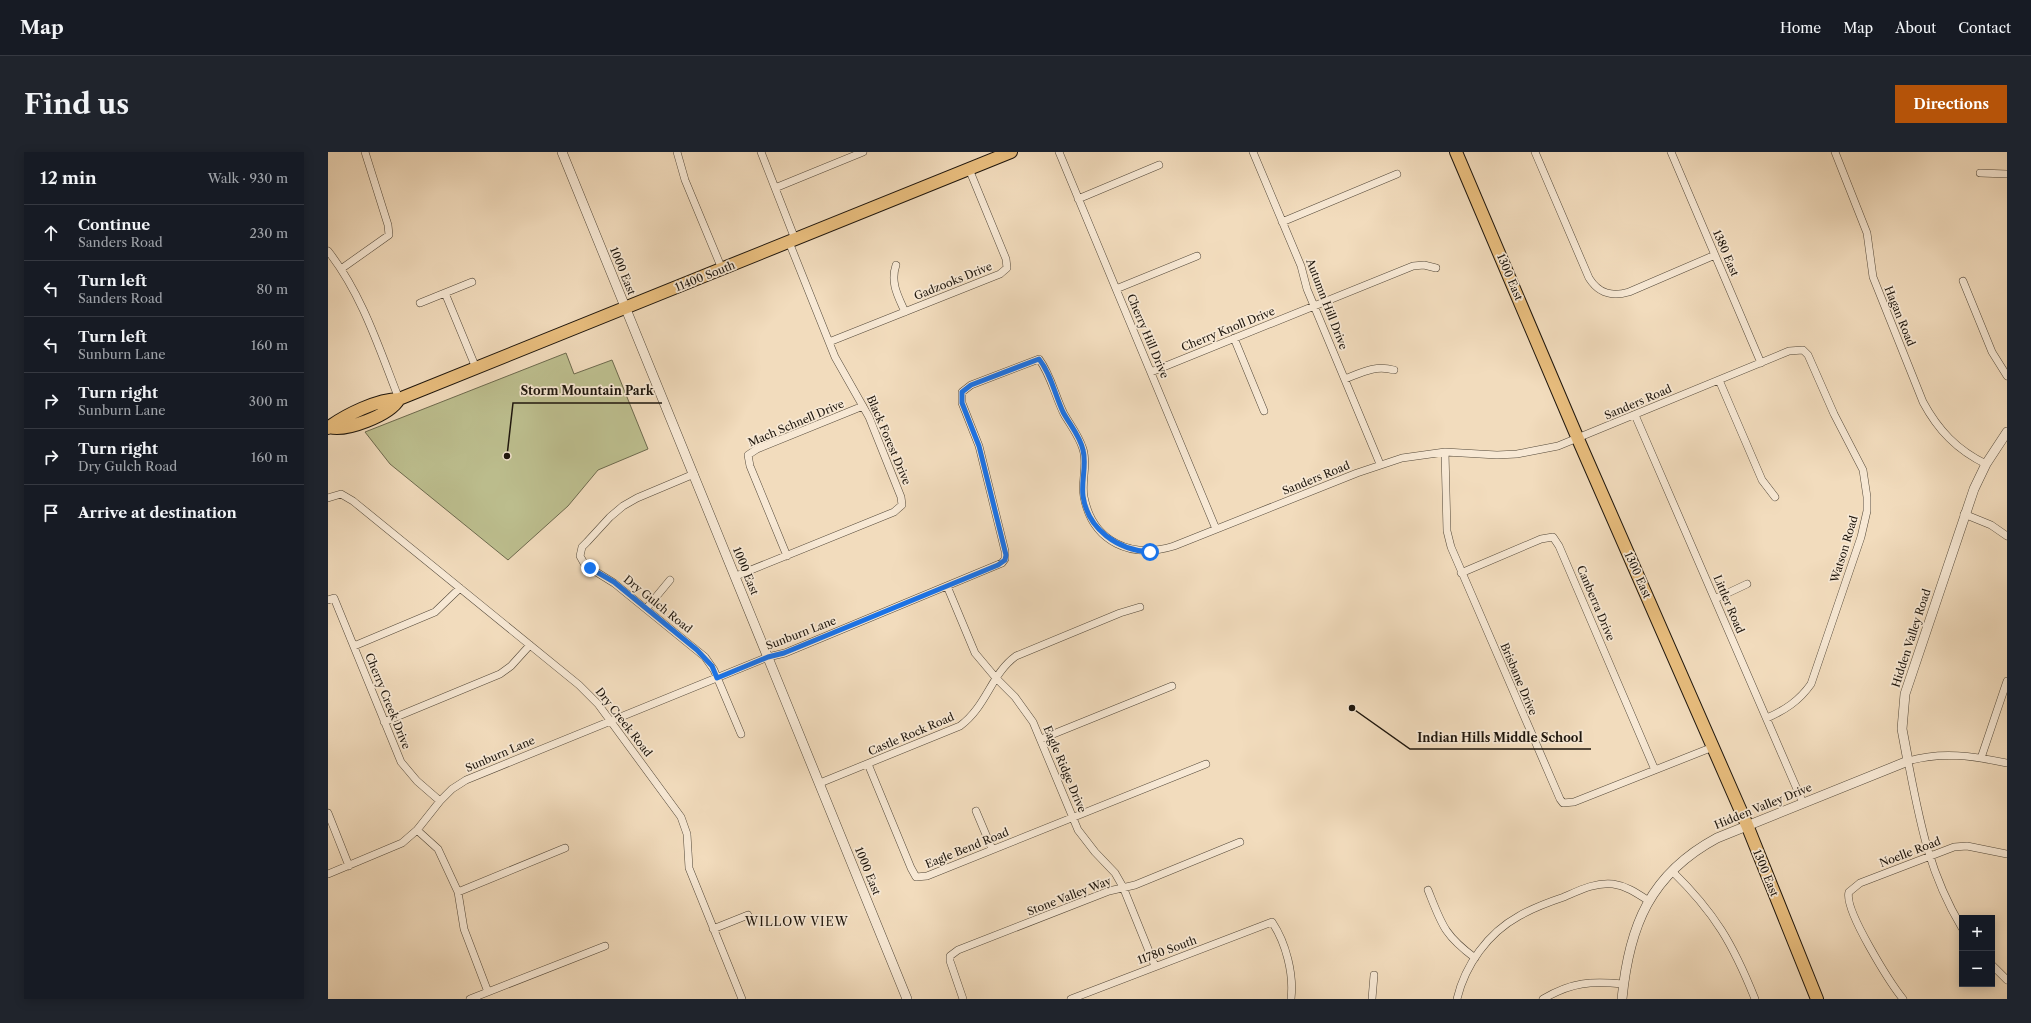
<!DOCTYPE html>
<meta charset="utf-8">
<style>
:root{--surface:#171b24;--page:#20242c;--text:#f1f3f6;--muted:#9ea1a6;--line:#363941;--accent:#b45309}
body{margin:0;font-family:"Libre Caslon Text",serif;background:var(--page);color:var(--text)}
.controls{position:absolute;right:12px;bottom:12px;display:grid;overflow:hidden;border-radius:0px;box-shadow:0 2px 10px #0003}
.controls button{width:36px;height:36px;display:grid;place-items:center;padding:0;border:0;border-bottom:1px solid var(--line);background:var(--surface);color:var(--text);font:20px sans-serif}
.stop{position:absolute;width:12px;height:12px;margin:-9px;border:3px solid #1a73e8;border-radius:50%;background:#fff}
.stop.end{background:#1a73e8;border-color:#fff;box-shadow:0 1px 4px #0008}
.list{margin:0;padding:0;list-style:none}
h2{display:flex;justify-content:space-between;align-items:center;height:52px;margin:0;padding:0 16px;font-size:17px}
h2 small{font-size:13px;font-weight:400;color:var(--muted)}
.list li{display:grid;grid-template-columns:26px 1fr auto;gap:12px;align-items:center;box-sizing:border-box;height:56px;padding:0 16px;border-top:1px solid var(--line)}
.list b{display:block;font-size:15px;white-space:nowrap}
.list p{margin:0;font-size:13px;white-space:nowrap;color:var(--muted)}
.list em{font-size:13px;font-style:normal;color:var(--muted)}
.icon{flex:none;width:22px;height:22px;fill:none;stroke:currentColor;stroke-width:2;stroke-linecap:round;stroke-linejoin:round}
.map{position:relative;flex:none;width:1679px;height:847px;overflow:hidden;border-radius:0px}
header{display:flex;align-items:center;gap:24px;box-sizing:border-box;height:56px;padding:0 20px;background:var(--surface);border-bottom:1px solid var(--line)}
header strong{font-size:19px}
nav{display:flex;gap:22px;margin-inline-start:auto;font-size:14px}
.intro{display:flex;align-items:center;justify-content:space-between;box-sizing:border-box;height:96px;padding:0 24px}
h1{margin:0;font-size:28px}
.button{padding:10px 18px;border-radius:0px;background:var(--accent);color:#fff;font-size:14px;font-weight:700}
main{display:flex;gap:24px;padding:0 24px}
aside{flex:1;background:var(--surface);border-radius:0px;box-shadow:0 2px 10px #0003}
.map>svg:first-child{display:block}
.park{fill:#bdbf8f;stroke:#6d6a4e}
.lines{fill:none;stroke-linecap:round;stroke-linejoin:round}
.minor-casing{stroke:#524738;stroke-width:8}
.tertiary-casing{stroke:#524738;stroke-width:10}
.primary-casing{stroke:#1d150c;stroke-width:14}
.minor{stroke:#f7e8d4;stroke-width:7}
.tertiary{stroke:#f7e8d4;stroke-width:9}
.primary{stroke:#e9be7e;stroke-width:12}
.route{stroke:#1a73e8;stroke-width:5}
.labels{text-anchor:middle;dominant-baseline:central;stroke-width:3.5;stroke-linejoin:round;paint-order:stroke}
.street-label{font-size:11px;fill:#1d150c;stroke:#f7e8d4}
.neighbourhood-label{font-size:12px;letter-spacing:1px;fill:#1d150c;stroke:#f7e8d4}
.leader{fill:none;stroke:#1d150c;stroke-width:1.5}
.callout-dot{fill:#1d150c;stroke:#f7e8d4;stroke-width:1.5}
.callout-label{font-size:12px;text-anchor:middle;font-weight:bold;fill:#1d150c;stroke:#f7e8d4;stroke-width:3.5;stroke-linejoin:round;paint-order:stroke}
</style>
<header>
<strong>Map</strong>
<nav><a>Home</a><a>Map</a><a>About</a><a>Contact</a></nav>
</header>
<div class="intro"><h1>Find us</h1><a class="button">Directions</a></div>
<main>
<aside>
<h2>12 min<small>Walk · 930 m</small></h2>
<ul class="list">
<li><svg class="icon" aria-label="ahead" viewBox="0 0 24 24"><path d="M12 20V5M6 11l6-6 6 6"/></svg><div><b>Continue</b><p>Sanders Road</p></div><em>230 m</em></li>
<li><svg class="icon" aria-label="left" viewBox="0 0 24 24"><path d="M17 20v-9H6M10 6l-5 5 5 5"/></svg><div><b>Turn left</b><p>Sanders Road</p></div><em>80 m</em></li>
<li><svg class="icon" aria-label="left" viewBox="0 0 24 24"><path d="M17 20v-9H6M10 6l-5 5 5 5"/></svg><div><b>Turn left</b><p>Sunburn Lane</p></div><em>160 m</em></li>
<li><svg class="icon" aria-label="right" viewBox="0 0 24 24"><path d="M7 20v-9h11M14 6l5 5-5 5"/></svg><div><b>Turn right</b><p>Sunburn Lane</p></div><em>300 m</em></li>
<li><svg class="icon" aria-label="right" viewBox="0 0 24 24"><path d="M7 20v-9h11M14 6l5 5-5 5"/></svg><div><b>Turn right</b><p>Dry Gulch Road</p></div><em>160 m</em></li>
<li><svg class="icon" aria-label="arrive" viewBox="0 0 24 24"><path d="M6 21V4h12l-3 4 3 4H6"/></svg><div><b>Arrive at destination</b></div></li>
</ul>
</aside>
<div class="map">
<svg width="1679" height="847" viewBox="0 0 1679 847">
<rect width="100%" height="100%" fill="#f2dcbd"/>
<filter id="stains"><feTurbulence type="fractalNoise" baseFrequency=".005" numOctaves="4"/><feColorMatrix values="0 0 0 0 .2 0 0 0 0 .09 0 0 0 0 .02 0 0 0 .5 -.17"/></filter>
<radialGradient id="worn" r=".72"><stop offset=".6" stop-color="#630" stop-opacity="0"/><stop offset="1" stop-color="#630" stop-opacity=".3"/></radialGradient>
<!-- park -->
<path class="park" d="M238,201L246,222L284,208L320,297L270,318L240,354L180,408L62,312L37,280Z"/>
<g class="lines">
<defs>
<path id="minor" d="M349,0L357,28L394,117
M433,0L467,87
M731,0L888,377
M925,0L973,114L979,137L1052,312
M1207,0L1261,126C1271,142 1284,145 1301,140L1387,103
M1343,0L1433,211
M1507,0L1539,81L1545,125L1595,250C1610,278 1629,298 1658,312
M1652,21L1679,22
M447,36L535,0
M750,47L831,13
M954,70L1069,22
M0,99C34,142 51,196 71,247
M568,113C562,131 570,144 577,160
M13,117L61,83L60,73L37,0
M1635,129L1664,200L1679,224
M788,137L869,104
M117,141L148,216
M92,151L144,130
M906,186L936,259
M501,190L672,122L679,116L678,107L641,17
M823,220L1085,114L1096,113L1108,116
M1017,227C1035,220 1047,213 1066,218
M1391,228L1434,328L1447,345
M1307,263L1475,651
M1117,300L1119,379L1123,395L1232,647L1235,651L1246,650L1385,595
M366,322L309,346L295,354L282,365L259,390L254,395L252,404L257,413L286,431L377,505L386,518L413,582
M0,346L13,342L25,349L251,533L270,552L353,665L359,682L361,716L414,847
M1636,362L1663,373L1679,384
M459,404L422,314L420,303L429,297L535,254
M1133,421L1213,387L1225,385L1231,394L1327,618
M408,424L566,360L574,353L573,345L541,265L507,205L461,90
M619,434L647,501L668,526L687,545L705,570L750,678L767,700L787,721L795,735L827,814
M1387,447L1419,432
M0,448L6,446L73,610L89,629L112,649
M318,457L342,428
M26,494L107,460L132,436
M56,570L172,522L183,514L202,493
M713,587L844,534
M1653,606L1679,529
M540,612L583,716L588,725L599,724L878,612
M492,631L632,574C659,554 663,522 688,504L792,461L812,455
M648,659L664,697
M0,661L21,714
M89,678L110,697L130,740L136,777L160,840
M1344,719C1387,761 1405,792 1427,847
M0,722L74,691L89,678L112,649L124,637L138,628L440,505L457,501L674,411L677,407V399L651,294L634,251V240L643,233L711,207C723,223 727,244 736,262C743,274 751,284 755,297C760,313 753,329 756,345C765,391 804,407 846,394L1029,321L1074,306L1117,300L1169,303L1189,302L1230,294L1461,199L1475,198L1480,203L1506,262L1535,318L1539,345V359L1533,385L1483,532C1471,549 1457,558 1439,566
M1100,738C1114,773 1116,783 1147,806
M130,740L237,696
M1634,776C1601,721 1592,671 1580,609C1614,599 1645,604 1679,611
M385,777L420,763
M1664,813L1679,828
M142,847L277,794
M635,847L622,809V804L630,798L781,739L807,733L912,690
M743,847L944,770C958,791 966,822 963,847
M1044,847L1046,823
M1129,847C1137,813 1160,781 1191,764C1205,756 1221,750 1236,745C1252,738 1268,730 1285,732C1299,734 1310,742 1321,749
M1215,847C1244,830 1263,829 1295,832
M1575,847C1563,832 1515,757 1521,740L1532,731L1626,695L1639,694L1679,702"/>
<path id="tertiary" d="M234,0L579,847
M1294,847C1301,774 1322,722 1389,686L1580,609L1574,577L1577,542L1646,337L1658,312L1679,280"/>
<path id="primary" d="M1128,0L1250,287L1419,673L1489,847
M1,275C18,280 62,263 71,247
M0,276C17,263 50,247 71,247L683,0"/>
</defs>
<!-- minor casing -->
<use href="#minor" class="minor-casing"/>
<!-- tertiary casing -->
<use href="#tertiary" class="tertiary-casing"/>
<!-- primary casing -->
<use href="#primary" class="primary-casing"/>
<!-- minor -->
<use href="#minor" class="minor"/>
<!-- tertiary -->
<use href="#tertiary" class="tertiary"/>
<!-- primary -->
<use href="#primary" class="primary"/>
</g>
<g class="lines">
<!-- route -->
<path class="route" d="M262,416L286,430L369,498L384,514L389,526L440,505L456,501L670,413L677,408L678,403L651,294L634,251V240L643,233L711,207C723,222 727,243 735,260C742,273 752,284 755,298C759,313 753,328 755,344C760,378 790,398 822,400"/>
</g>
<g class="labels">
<!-- street labels -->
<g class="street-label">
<text transform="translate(1398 101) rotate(67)">1380 East</text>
<text transform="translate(295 119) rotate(68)">1000 East</text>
<text transform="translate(377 124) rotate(-22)">11400 South</text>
<text transform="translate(1182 125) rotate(67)">1300 East</text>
<text transform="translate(625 129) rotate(-22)">Gadzooks Drive</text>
<text transform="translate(999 152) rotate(69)">Autumn Hill Drive</text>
<text transform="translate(1572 164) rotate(68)">Hagan Road</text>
<text transform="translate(900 177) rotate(-22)">Cherry Knoll Drive</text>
<text transform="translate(820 184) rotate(67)">Cherry Hill Drive</text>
<text transform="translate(1310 250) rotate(-23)">Sanders Road</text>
<text transform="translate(468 271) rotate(-23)">Mach Schnell Drive</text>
<text transform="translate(561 288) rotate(67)">Black Forest Drive</text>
<text transform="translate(988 326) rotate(-22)">Sanders Road</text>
<text transform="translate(1516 397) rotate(-73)">Watson Road</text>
<text transform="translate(418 419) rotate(68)">1000 East</text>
<text transform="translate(1310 423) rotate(66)">1300 East</text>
<text transform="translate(1268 451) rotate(67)">Canberra Drive</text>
<text transform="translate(330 452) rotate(39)">Dry Gulch Road</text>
<text transform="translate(1401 452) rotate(67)">Littler Road</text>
<text transform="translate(473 481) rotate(-21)">Sunburn Lane</text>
<text transform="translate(1583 486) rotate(-72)">Hidden Valley Road</text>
<text transform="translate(1191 527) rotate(67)">Brisbane Drive</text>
<text transform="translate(60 549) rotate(68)">Cherry Creek Drive</text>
<text transform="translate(296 570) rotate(52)">Dry Creek Road</text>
<text transform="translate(583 582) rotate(-23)">Castle Rock Road</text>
<text transform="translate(172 602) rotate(-23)">Sunburn Lane</text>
<text transform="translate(737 617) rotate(67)">Eagle Ridge Drive</text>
<text transform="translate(1435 654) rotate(-22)">Hidden Valley Drive</text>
<text transform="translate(639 696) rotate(-22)">Eagle Bend Road</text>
<text transform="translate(1582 700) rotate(-21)">Noelle Road</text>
<text transform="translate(540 719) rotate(68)">1000 East</text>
<text transform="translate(1438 721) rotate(68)">1300 East</text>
<text transform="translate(741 744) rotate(-21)">Stone Valley Way</text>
<text transform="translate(839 798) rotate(-20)">11780 South</text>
</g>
<!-- neighbourhood labels -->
<g class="neighbourhood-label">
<text x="469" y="769">WILLOW VIEW</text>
</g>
</g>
<!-- callouts -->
<path class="leader" d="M179 304L185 251H334M1024 556L1082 597H1263"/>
<g class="callout-dot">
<circle cx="179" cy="304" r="4"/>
<circle cx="1024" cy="556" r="4"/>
</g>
<g class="callout-label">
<text x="259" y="243">Storm Mountain Park</text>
<text x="1172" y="590">Indian Hills Middle School</text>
</g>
<rect width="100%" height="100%" filter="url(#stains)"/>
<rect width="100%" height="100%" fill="url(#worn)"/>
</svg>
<div class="controls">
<button>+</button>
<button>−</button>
</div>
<div class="stop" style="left:822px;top:400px"></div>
<div class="stop end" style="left:262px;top:416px"></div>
</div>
</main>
